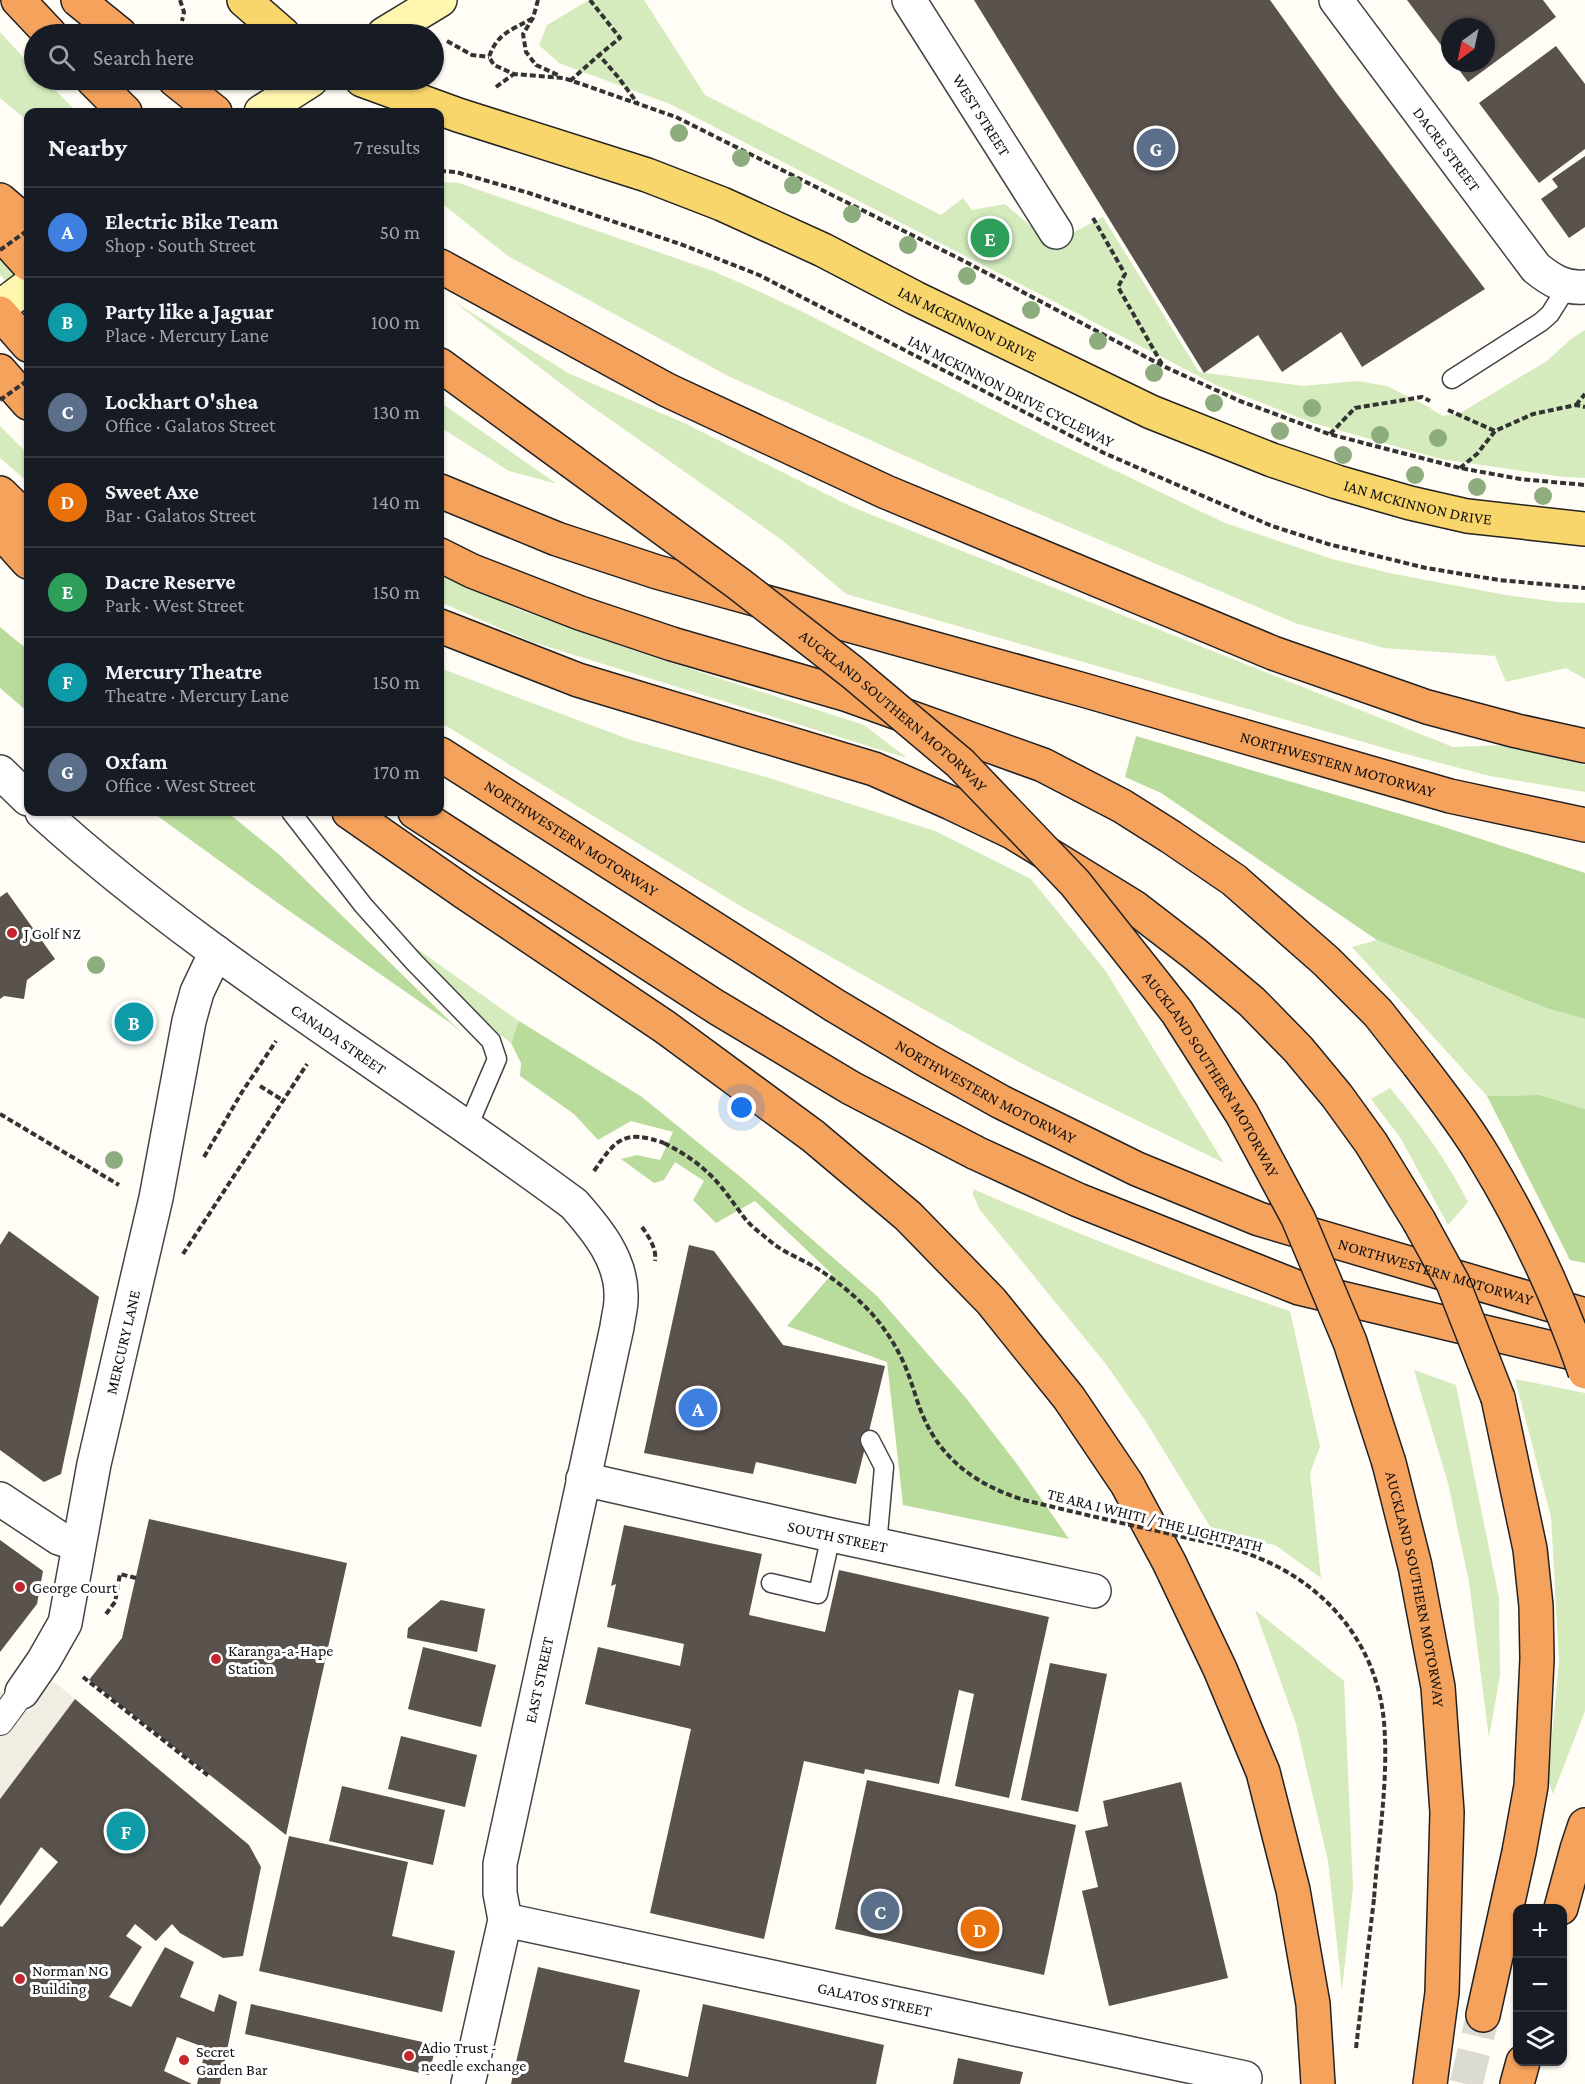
<!DOCTYPE html>
<meta charset="utf-8">
<style>
:root{--surface:#171b24;--page:#242831;--text:#f1f3f6;--muted:#9ea1a6;--line:#363941;--accent:#c4262e}
body{margin:0;font-family:"Crimson Pro",serif;background:var(--page);color:var(--text)}
.controls{position:absolute;right:18px;bottom:18px;display:grid;overflow:hidden;border-radius:12px;box-shadow:0 2px 4px #0004}
.controls button{width:54px;height:54px;display:grid;place-items:center;padding:0;border:0;border-bottom:2px solid var(--line);background:var(--surface);color:var(--text);font:30px sans-serif}
.compass{position:absolute;left:1441px;top:18px;width:54px;height:54px;border-radius:50%;background:var(--surface);box-shadow:0 2px 4px #0004;rotate:213deg}
.you{position:absolute;left:742px;top:1108px;width:21px;height:21px;margin:-15px;border:4px solid #fff;border-radius:50%;background:#1a73e8;box-shadow:0 0 0 9px #1a73e833}
.badge{display:grid;place-items:center;width:39px;height:39px;border-radius:50%;background:var(--accent);color:#fff;font-size:20px;font-weight:700}
.pin{position:absolute;translate:-50% -50%;border:3px solid #fff;box-shadow:0 2px 6px #0006}
.list{margin:0;padding:0;list-style:none}
h2{display:flex;justify-content:space-between;align-items:center;height:78px;margin:0;padding:0 24px;font-size:26px}
h2 small{font-size:20px;font-weight:400;color:var(--muted)}
.list li{display:grid;grid-template-columns:39px 1fr auto;gap:18px;align-items:center;box-sizing:border-box;height:90px;padding:0 24px;border-top:2px solid var(--line)}
.list b{display:block;font-size:22px;white-space:nowrap}
.list p{margin:0;font-size:20px;white-space:nowrap;color:var(--muted)}
.list em{font-size:20px;font-style:normal;color:var(--muted)}
.icon{flex:none;width:33px;height:33px;fill:none;stroke:currentColor;stroke-width:2;stroke-linecap:round;stroke-linejoin:round}
.map{position:relative;flex:none;width:1585px;height:2084px;overflow:hidden}
.search{position:absolute;background:var(--surface);box-shadow:0 2px 4px #0004;left:24px;top:24px;width:420px;height:66px;display:flex;align-items:center;gap:15px;box-sizing:border-box;padding:0 21px;border-radius:33px;color:var(--muted);font-size:22px}
.panel{position:absolute;background:var(--surface);box-shadow:0 2px 4px #0004;left:24px;top:108px;width:420px;height:708px;border-radius:12px}
.map>svg:first-child{display:block}
.green{fill:#d5ebbd}
.forest{fill:#b9dc9c}
.plaza{fill:#f1ede2}
.building{fill:#5a524d}
.lines{fill:none;stroke-linecap:round;stroke-linejoin:round}
.motorway-tunnel{stroke:#dbdad3;stroke-width:33;stroke-dasharray:33 16;stroke-linecap:butt}
.service-casing{stroke:#444;stroke-width:21}
.pedestrian-casing{stroke:#444;stroke-width:28}
.minor-casing{stroke:#444;stroke-width:36}
.secondary-casing{stroke:#333;stroke-width:36}
.primary-casing{stroke:#222;stroke-width:36}
.motorway-casing{stroke:#222;stroke-width:36}
.path{stroke:#333;stroke-width:4;stroke-dasharray:6 3;stroke-linecap:butt}
.service{stroke:#fff;stroke-width:18}
.pedestrian{stroke:#fff;stroke-width:26}
.minor{stroke:#fff;stroke-width:33}
.secondary{stroke:#fff6b0;stroke-width:33}
.primary{stroke:#f9d66b;stroke-width:33}
.motorway{stroke:#f5a25d;stroke-width:33}
.motorway-bridge-casing{stroke:#222;stroke-width:36;stroke-linecap:butt}
.path-bridge{stroke:#333;stroke-width:4;stroke-dasharray:6 3;stroke-linecap:butt}
.motorway-bridge{stroke:#f5a25d;stroke-width:33}
.tree{fill:#8dad7f}
.poi-dot{fill:#c4262e;stroke:#fff;stroke-width:2}
.labels{text-anchor:middle;dominant-baseline:central;stroke-width:6;stroke-linejoin:round;paint-order:stroke}
.street-label{font-size:16px;fill:#111;stroke:#fff}
.poi-label{font-size:16px;fill:#111;stroke:#fff;text-anchor:start}
</style>
<div class="map">
<svg width="1585" height="2084" viewBox="0 0 1585 2084">
<rect width="100%" height="100%" fill="#fffdf5"/>
<!-- green -->
<path class="green" d="M589,0H644L705,95L941,215L963,198L972,210L1005,204L1042,236L1059,240L1103,217L1199,372L1303,386L1358,381L1387,386L1425,405L1443,416L1462,412L1547,361L1571,339L1585,330V478L1564,477L1441,459L1313,423L1216,385L670,104L559,63L539,45L547,25Z
M0,32L34,69V80H45L77,112H28V121L0,98Z
M440,182L459,183L482,191L713,271L754,289L807,314L1049,439L1225,523L1332,559L1394,574L1506,595L1557,602L1585,603V679L1566,668L1506,682L1495,656L1384,648L1295,623L952,477L728,376L508,256L440,202Z
M0,254L28,282V304L0,275Z
M453,301L568,373L684,423L852,507L1453,747L1506,745L1585,765V792L1490,776L1398,752L846,594L782,540L581,399Z
M440,402L557,484L509,471L440,427Z
M0,426L28,454V482L0,458Z
M440,573L520,610L647,655L864,725L907,758L532,642L440,602Z
M440,668L631,740L766,777L935,831L1031,879L1105,970L1224,1163L1034,1070L984,1043L742,907L440,722Z
M399,936L519,1021L511,1043L498,1033Z
M1377,940L1549,1009L1585,1019V1109L1540,1095L1487,1096L1352,947Z
M1390,1088C1420,1124 1447,1160 1468,1202L1448,1225L1401,1139L1371,1099Z
M973,1189C1077,1234 1182,1275 1290,1311L1320,1447L1310,1473L1321,1578L1275,1545L1214,1533L1145,1420L1105,1363L980,1210L973,1195Z
M1414,1370L1456,1385L1499,1598L1500,1675L1489,1738L1469,1582L1448,1483Z
M1515,1379L1585,1393V1711L1553,1794L1548,1780L1559,1660L1551,1517Z
M1255,1610L1344,1681L1353,1887L1342,1990L1328,1861L1296,1724Z"/>
<!-- forest -->
<path class="forest" d="M0,627L28,650V712L0,688Z
M1136,736L1441,826L1585,873V1019L1549,1009L1377,940L1161,793L1125,777Z
M152,812H227L282,857L463,1034L449,1022L275,901Z
M519,1021L642,1097L743,1179L877,1296L966,1398L1017,1464L1069,1539L903,1505L887,1362L787,1326L832,1274L755,1201L716,1223L693,1200L704,1181L675,1162L664,1180L654,1183L621,1159L637,1155L660,1160L673,1132L631,1121L598,1140L574,1114L520,1076L521,1063L511,1043Z
M1540,1095L1585,1109V1263L1570,1260L1487,1096Z"/>
<!-- plaza -->
<path class="plaza" d="M53,1681L75,1699L0,1798V1691L29,1712Z"/>
<!-- building -->
<path class="building" d="M974,0H1270L1335,91L1485,289L1362,367L1341,332L1282,372L1258,335L1204,373Z
M1407,0H1543L1556,17L1468,82L1454,63H1486V27H1450V57Z
M1556,46L1585,84V149L1539,183L1479,103Z
M1585,156V227L1569,238L1541,199L1558,187L1552,179Z
M7,892L55,959L27,980L24,999L4,996L0,999V897Z
M9,1231L99,1297L61,1474L44,1482L0,1450V1245Z
M689,1245L714,1251L783,1345L885,1366L856,1484L756,1462L753,1474L644,1453Z
M149,1519L347,1563L286,1835L89,1680L122,1638Z
M624,1525L762,1554L749,1615L825,1632L839,1570L1049,1617L1009,1798L955,1786L974,1694L959,1690L939,1784L865,1769L864,1774L804,1761L764,1939L650,1913L691,1729L585,1704L598,1647L680,1666L684,1644L607,1627L616,1584L611,1586Z
M0,1540L43,1571L37,1604L0,1652Z
M441,1600L485,1609L477,1652L407,1638L408,1628Z
M423,1647L496,1665L481,1727L408,1709Z
M1050,1663L1107,1674L1078,1812L1021,1800Z
M75,1699L249,1845L261,1867L243,1956L223,1958L180,1933L172,1924L156,1941L135,1924L126,1936L142,1947L109,1997L131,2007L165,1947L194,1962L180,1997L214,2012L219,1994L237,2002L220,2084H197L206,2048L177,2037L164,2071L192,2084H0V1926L2,1927L58,1862L41,1847L0,1906V1799Z
M401,1736L477,1755L465,1807L388,1789Z
M867,1780L1076,1825L1044,1975L835,1929Z
M1181,1782L1228,1978L1109,2006L1082,1891L1098,1887L1085,1831L1108,1826L1103,1801Z
M342,1786L445,1810L433,1865L329,1841Z
M289,1836L408,1862L392,1936L455,1951L442,2012L259,1971Z
M538,1967L640,1990L624,2062L688,2077L703,2004L884,2045L876,2084H511Z
M251,2004L436,2045L429,2075L245,2034Z
M958,2058L1023,2072L1020,2084H953Z"/>
<g class="lines">
<!-- motorway-tunnel -->
<path class="motorway-tunnel" d="M1466,2084L1483,2015"/>
<defs>
<path id="service" d="M1452,379L1541,322L1550,314L1567,287
M291,812L363,905L414,962L491,1041L497,1059L467,1129
M870,1440L884,1467L877,1545
M771,1583L818,1594L831,1535"/>
<path id="pedestrian" d="M0,1722L22,1692"/>
<g id="minor">
<path id="s1" d="M909,0L1056,232"/>
<path id="s2" d="M1336,0L1536,268C1551,280 1565,289 1585,287"/>
<path d="M0,772L28,799"/>
<path id="s3" d="M42,812C205,960 397,1072 574,1204C597,1230 623,1261 621,1299C621,1309 618,1318 617,1327L500,1864V1893L505,1920L468,2084"/>
<path id="s4" d="M583,1479L831,1535L1094,1591"/>
<path d="M0,1499L59,1538L78,1544"/>
<path id="s5" d="M22,1692L44,1660L65,1623L94,1464L156,1198L189,1021L197,992L216,952"/>
<path id="s6" d="M505,1920L1245,2078"/>
</g>
<path id="secondary" d="M384,34L440,0
M261,112L311,80
M0,307L28,286"/>
<g id="primary">
<path d="M244,0L283,34"/>
<path id="s7" d="M362,80L458,115L647,175L722,204L823,250L915,298L1151,412L1272,460L1337,482L1410,503L1467,516L1585,529"/>
</g>
<g id="motorway">
<path d="M18,0L50,34"/>
<path d="M78,0L120,34"/>
<path d="M93,80L125,112"/>
<path d="M175,80L215,112"/>
<path d="M0,200L28,224"/>
<path d="M0,233L28,264"/>
<path d="M440,266L667,390L886,492L1273,653L1427,707L1517,731L1585,746"/>
<path d="M0,313L28,345"/>
<path d="M440,365L571,461"/>
<path d="M0,371L28,403"/>
<path id="s8" d="M440,491L557,539L657,572L1080,689L1450,796L1585,825"/>
<path d="M0,493L28,520"/>
<path d="M0,531L28,562"/>
<path d="M440,555L472,571L580,613L672,644L848,695L1043,765L1122,806L1171,837L1234,880L1326,961L1378,1013L1418,1064"/>
<path d="M440,626L578,680L874,769L951,803L1012,832L1134,907L1195,954L1252,1002L1298,1049L1337,1096L1371,1143L1419,1221"/>
<path id="s9" d="M440,754L834,1005L926,1060L1001,1102L1137,1169L1259,1219L1585,1315"/>
<path d="M349,812L464,892L665,1027L813,1136L908,1216L991,1301L1069,1398L1127,1484L1169,1562L1220,1669L1263,1772L1293,1890L1313,2004L1318,2084"/>
<path d="M415,812L716,1007L851,1088L976,1153L1078,1200L1299,1288L1585,1356"/>
<path id="s10" d="M1389,1463L1415,1566L1438,1687L1447,1812L1442,1993L1430,2084"/>
<path d="M1561,1908L1577,1849L1585,1825"/>
<path d="M1483,2015L1519,1852L1531,1786L1537,1659L1536,1606L1530,1549L1498,1398"/>
<path d="M1517,2084L1523,2062"/>
</g>
</defs>
<!-- service casing -->
<use href="#service" class="service-casing"/>
<!-- pedestrian casing -->
<use href="#pedestrian" class="pedestrian-casing"/>
<!-- minor casing -->
<use href="#minor" class="minor-casing"/>
<!-- secondary casing -->
<use href="#secondary" class="secondary-casing"/>
<!-- primary casing -->
<use href="#primary" class="primary-casing"/>
<!-- motorway casing -->
<use href="#motorway" class="motorway-casing"/>
<!-- path -->
<path class="path" d="M180,0L184,12L182,21
M538,0L533,18L523,34L526,52L536,65L560,76
M590,0L620,38L599,55L618,77L638,104
M533,18C512,30 497,33 489,57L494,65L514,74L564,78L676,117L964,261L1163,366L1240,401L1329,434L1460,468L1520,479L1585,485
M447,41L472,55L489,57
M570,81L599,55
M496,87L514,74
M440,171L456,172L529,193L683,245L759,275L1104,453L1272,526L1328,544L1426,568L1499,580L1585,588
M1093,218L1125,274L1118,287L1163,366
M1576,405L1585,394
M1448,410L1495,431
M1330,434L1355,408L1422,397L1430,401
M1460,468L1477,454L1495,431L1533,414L1576,405L1585,407
M260,1086L284,1101
M0,1114L119,1185
M204,1157L242,1092L276,1041
M594,1171C616,1139 624,1129 664,1143
M642,1227C649,1237 657,1249 655,1261
M183,1254L307,1064
M106,1614L115,1602L120,1574L136,1578
M83,1677L210,1777
M1356,2048L1374,1899"/>
<!-- service -->
<use href="#service" class="service"/>
<!-- pedestrian -->
<use href="#pedestrian" class="pedestrian"/>
<!-- minor -->
<use href="#minor" class="minor"/>
<!-- secondary -->
<use href="#secondary" class="secondary"/>
<!-- primary -->
<use href="#primary" class="primary"/>
<!-- motorway -->
<use href="#motorway" class="motorway"/>
<defs>
<g id="motorway-bridge">
<path id="s11" d="M571,461L739,584L852,672L960,763L1075,883L1177,1012L1242,1114L1298,1218L1350,1342L1389,1463"/>
<path d="M1418,1064C1441,1094 1465,1125 1484,1157C1525,1224 1559,1297 1585,1372"/>
<path d="M1419,1221L1453,1283L1498,1398"/>
</g>
</defs>
<!-- motorway-bridge casing -->
<use href="#motorway-bridge" class="motorway-bridge-casing"/>
<!-- path-bridge -->
<path class="path-bridge" d="M0,250L28,230
M0,400L28,380
M664,1143C679,1151 693,1159 706,1171C722,1185 733,1203 746,1220C753,1228 762,1234 770,1241C783,1252 799,1258 813,1266C835,1279 856,1296 873,1315C890,1335 903,1357 911,1382C915,1393 918,1405 923,1416C942,1461 979,1486 1024,1500C1070,1511 1116,1522 1162,1532C1192,1540 1225,1544 1254,1556C1326,1584 1377,1644 1384,1722C1389,1780 1378,1841 1374,1899"/>
<!-- motorway-bridge -->
<use href="#motorway-bridge" class="motorway-bridge"/>
</g>
<!-- trees -->
<g class="tree">
<circle cx="679" cy="133" r="9"/>
<circle cx="741" cy="158" r="9"/>
<circle cx="793" cy="185" r="9"/>
<circle cx="852" cy="214" r="9"/>
<circle cx="908" cy="245" r="9"/>
<circle cx="967" cy="276" r="9"/>
<circle cx="1031" cy="310" r="9"/>
<circle cx="1098" cy="341" r="9"/>
<circle cx="1154" cy="373" r="9"/>
<circle cx="1214" cy="403" r="9"/>
<circle cx="1312" cy="408" r="9"/>
<circle cx="1280" cy="431" r="9"/>
<circle cx="1380" cy="435" r="9"/>
<circle cx="1438" cy="438" r="9"/>
<circle cx="1343" cy="455" r="9"/>
<circle cx="1415" cy="475" r="9"/>
<circle cx="1477" cy="487" r="9"/>
<circle cx="1543" cy="496" r="9"/>
<circle cx="96" cy="965" r="9"/>
<circle cx="114" cy="1160" r="9"/>
</g>
<!-- markers -->
<g class="poi-dot">
<circle cx="12" cy="933" r="6"/>
<circle cx="20" cy="1587" r="6"/>
<circle cx="216" cy="1659" r="6"/>
<circle cx="20" cy="1979" r="6"/>
<circle cx="409" cy="2056" r="6"/>
<circle cx="184" cy="2060" r="6"/>
</g>
<g class="labels">
<!-- street labels -->
<g class="street-label">
<text stroke="none"><textPath href="#s1" startOffset="136">WEST STREET</textPath></text>
<text stroke="none"><textPath href="#s2" startOffset="186">DACRE STREET</textPath></text>
<text stroke="none"><textPath href="#s7" startOffset="654">IAN MCKINNON DRIVE</textPath></text>
<text transform="translate(1011 391) rotate(27)">IAN MCKINNON DRIVE CYCLEWAY</text>
<text stroke="none"><textPath href="#s7" startOffset="1140">IAN MCKINNON DRIVE</textPath></text>
<text stroke="none"><textPath href="#s11" startOffset="408">AUCKLAND SOUTHERN MOTORWAY</textPath></text>
<text stroke="none"><textPath href="#s8" startOffset="939">NORTHWESTERN MOTORWAY</textPath></text>
<text stroke="none"><textPath href="#s9" startOffset="156">NORTHWESTERN MOTORWAY</textPath></text>
<text stroke="none"><textPath href="#s3" startOffset="374">CANADA STREET</textPath></text>
<text stroke="none"><textPath href="#s11" startOffset="894">AUCKLAND SOUTHERN MOTORWAY</textPath></text>
<text stroke="none"><textPath href="#s9" startOffset="642">NORTHWESTERN MOTORWAY</textPath></text>
<text stroke="none"><textPath href="#s9" startOffset="1128">NORTHWESTERN MOTORWAY</textPath></text>
<text stroke="none"><textPath href="#s5" startOffset="368">MERCURY LANE</textPath></text>
<text transform="translate(1155 1520) rotate(14)">TE ARA I WHITI / THE LIGHTPATH</text>
<text stroke="none"><textPath href="#s4" startOffset="261">SOUTH STREET</textPath></text>
<text stroke="none"><textPath href="#s10" startOffset="129">AUCKLAND SOUTHERN MOTORWAY</textPath></text>
<text transform="translate(539 1680) rotate(-78)">EAST STREET</text>
<text stroke="none"><textPath href="#s6" startOffset="378">GALATOS STREET</textPath></text>
</g>
<!-- poi labels -->
<g class="poi-label">
<text x="24" y="933">J Golf NZ</text>
<text x="32" y="1587">George Court</text>
<text x="228" y="1650">Karanga-a-Hape<tspan x="228" dy="18">Station</tspan></text>
<text x="32" y="1970">Norman NG<tspan x="32" dy="18">Building</tspan></text>
<text x="421" y="2047">Adio Trust -<tspan x="421" dy="18">needle exchange</tspan></text>
<text x="196" y="2051">Secret<tspan x="196" dy="18">Garden Bar</tspan></text>
</g>
</g>
</svg>
<div class="controls">
<button>+</button>
<button>−</button>
<button><svg class="icon" aria-label="layers" viewBox="0 0 24 24"><path d="M12 4l9 5-9 5-9-5zM3 14l9 5 9-5"/></svg></button>
</div>
<svg class="compass" viewBox="-18 -18 36 36"><path d="M0-13l5 13h-10z" fill="#e53935"/><path d="M0 13l5-13h-10z" fill="#9ea1a6"/></svg>
<div class="you"></div>
<div class="pin badge" style="left:698px;top:1408px;background:#3f7fe0">A</div>
<div class="pin badge" style="left:134px;top:1022px;background:#0f9aa8">B</div>
<div class="pin badge" style="left:880px;top:1911px;background:#5c6f8a">C</div>
<div class="pin badge" style="left:980px;top:1929px;background:#e8710a">D</div>
<div class="pin badge" style="left:990px;top:238px;background:#2e9e5b">E</div>
<div class="pin badge" style="left:126px;top:1831px;background:#0f9aa8">F</div>
<div class="pin badge" style="left:1156px;top:148px;background:#5c6f8a">G</div>
<div class="search"><svg class="icon" aria-label="search" viewBox="0 0 24 24"><circle cx="10" cy="10" r="6"/><path d="M15 15l6 6"/></svg>Search here</div>
<section class="panel">
<h2>Nearby<small>7 results</small></h2>
<ul class="list">
<li><span class="badge" style="background:#3f7fe0">A</span><div><b>Electric Bike Team</b><p>Shop · South Street</p></div><em>50 m</em></li>
<li><span class="badge" style="background:#0f9aa8">B</span><div><b>Party like a Jaguar</b><p>Place · Mercury Lane</p></div><em>100 m</em></li>
<li><span class="badge" style="background:#5c6f8a">C</span><div><b>Lockhart O'shea</b><p>Office · Galatos Street</p></div><em>130 m</em></li>
<li><span class="badge" style="background:#e8710a">D</span><div><b>Sweet Axe</b><p>Bar · Galatos Street</p></div><em>140 m</em></li>
<li><span class="badge" style="background:#2e9e5b">E</span><div><b>Dacre Reserve</b><p>Park · West Street</p></div><em>150 m</em></li>
<li><span class="badge" style="background:#0f9aa8">F</span><div><b>Mercury Theatre</b><p>Theatre · Mercury Lane</p></div><em>150 m</em></li>
<li><span class="badge" style="background:#5c6f8a">G</span><div><b>Oxfam</b><p>Office · West Street</p></div><em>170 m</em></li>
</ul>
</section>
</div>
